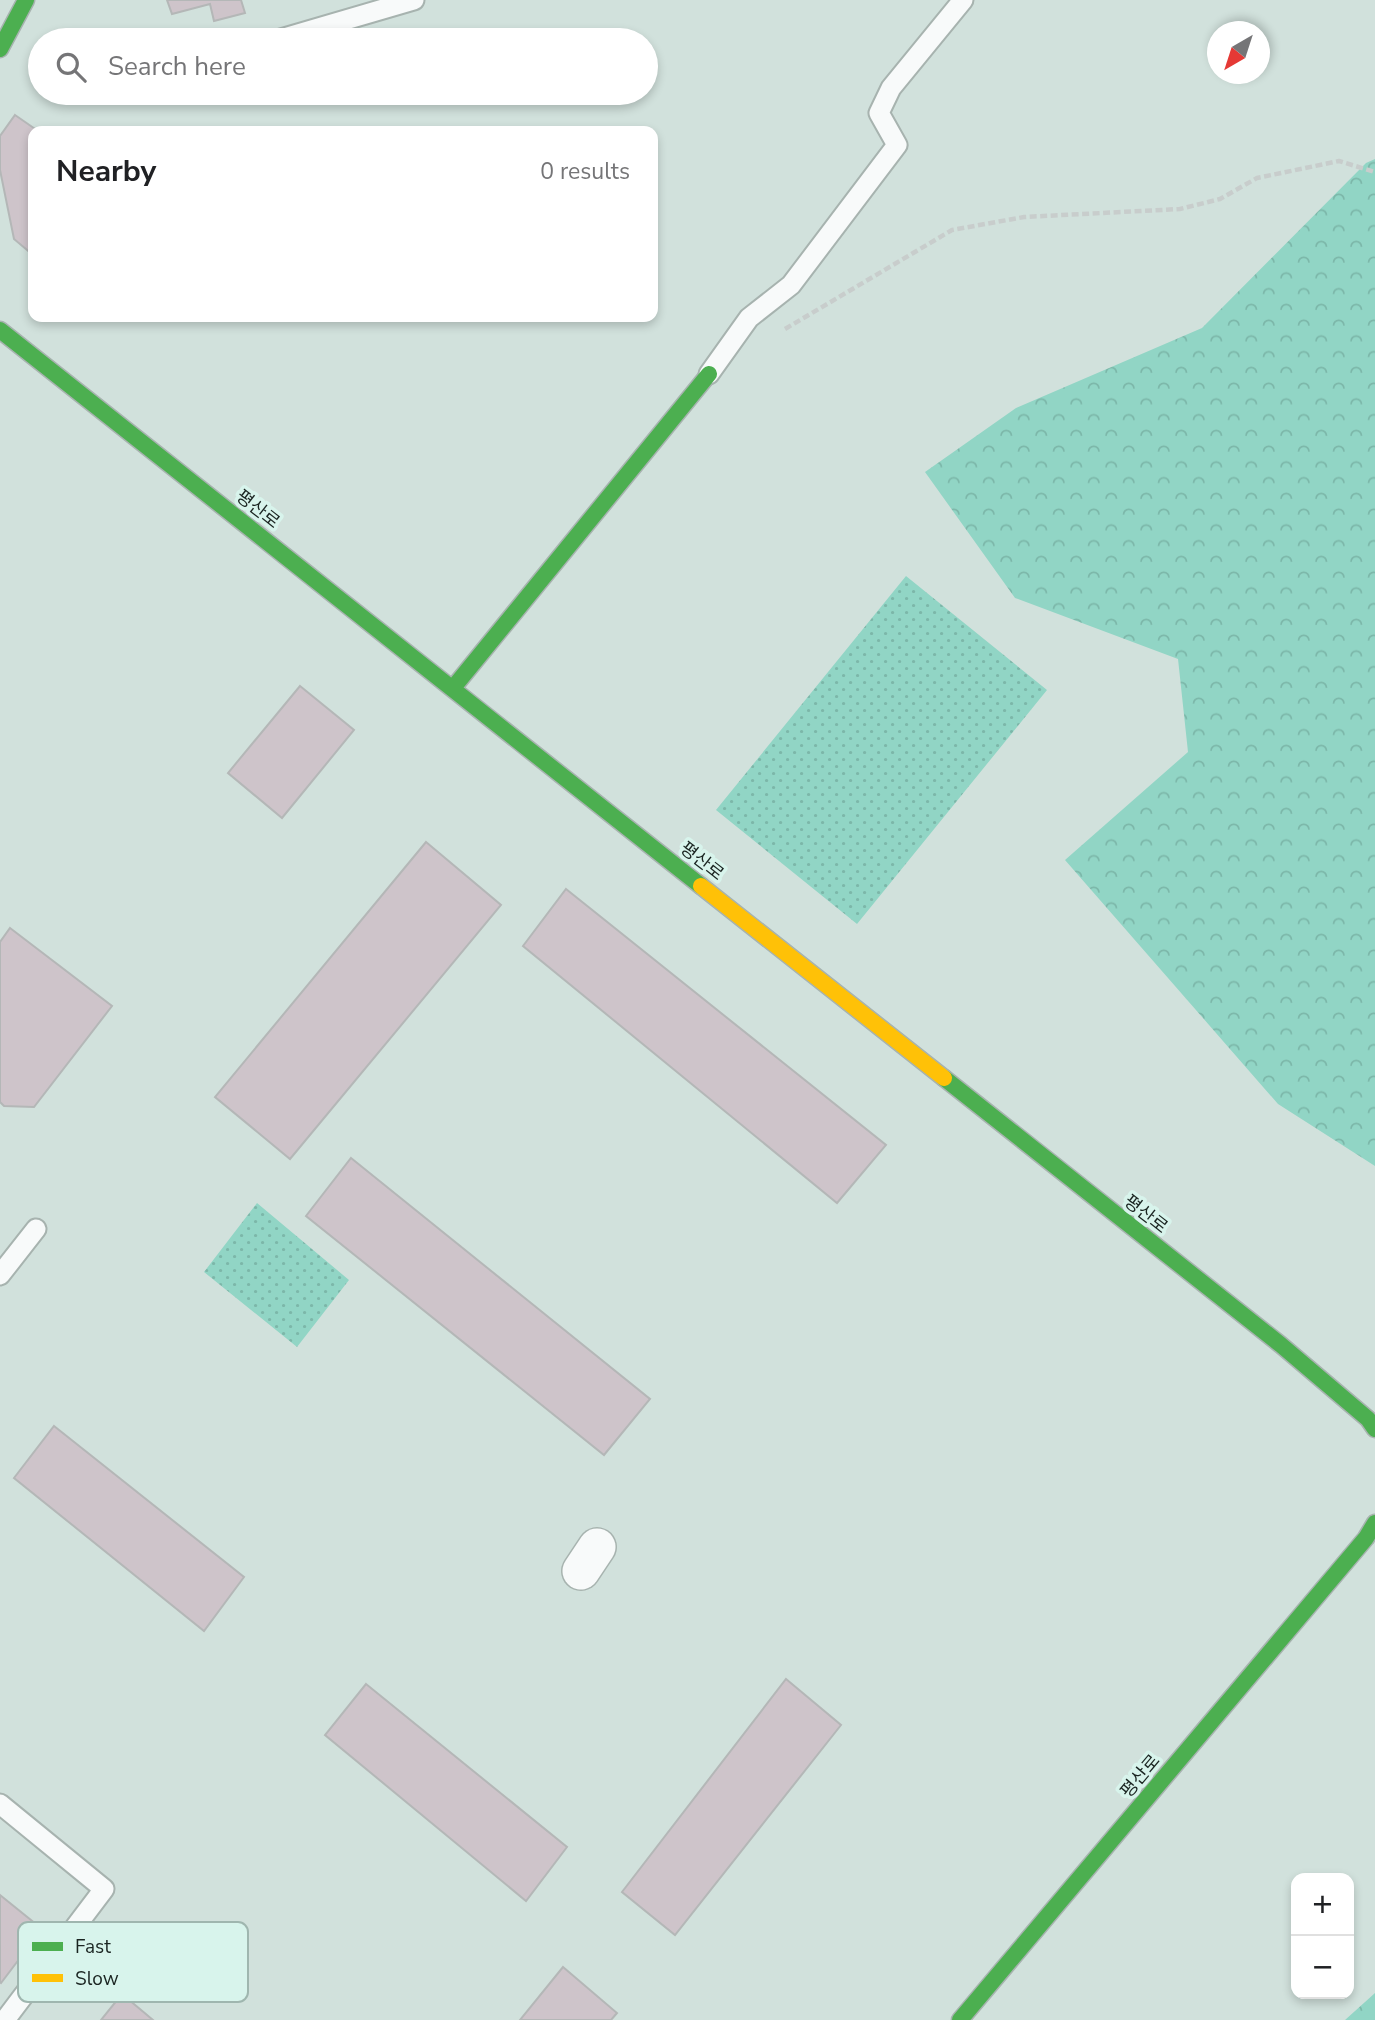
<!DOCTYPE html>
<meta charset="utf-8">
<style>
:root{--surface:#fff;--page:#f6f6f6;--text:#202124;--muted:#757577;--line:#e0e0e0}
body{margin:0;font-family:"Nunito Sans","Noto Sans KR",sans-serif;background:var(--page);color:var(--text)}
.controls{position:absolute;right:21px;bottom:21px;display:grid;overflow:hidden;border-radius:14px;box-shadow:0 4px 10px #0003}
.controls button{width:63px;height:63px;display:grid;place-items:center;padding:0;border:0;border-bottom:2px solid var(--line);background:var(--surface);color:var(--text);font:35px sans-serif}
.compass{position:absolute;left:1207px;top:21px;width:63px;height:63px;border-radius:50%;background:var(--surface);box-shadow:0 4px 10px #0003;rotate:219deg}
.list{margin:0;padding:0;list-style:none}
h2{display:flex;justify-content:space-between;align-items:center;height:91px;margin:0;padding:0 28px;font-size:30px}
h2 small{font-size:23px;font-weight:400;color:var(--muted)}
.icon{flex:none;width:38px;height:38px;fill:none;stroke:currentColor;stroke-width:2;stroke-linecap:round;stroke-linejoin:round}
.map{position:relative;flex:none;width:1375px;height:2020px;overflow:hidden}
.search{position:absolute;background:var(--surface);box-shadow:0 4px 10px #0003;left:28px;top:28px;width:630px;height:77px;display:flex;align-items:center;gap:18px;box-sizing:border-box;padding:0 24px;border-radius:38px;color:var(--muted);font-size:26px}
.panel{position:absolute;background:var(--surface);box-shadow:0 4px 10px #0003;left:28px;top:126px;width:630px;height:196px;border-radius:14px}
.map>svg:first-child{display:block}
.forest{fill:url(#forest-crowns)}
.park{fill:url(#park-dots)}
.building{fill:#cec4ca;stroke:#b4b7b7;stroke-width:2}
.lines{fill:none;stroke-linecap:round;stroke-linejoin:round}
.lane-casing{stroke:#a7b3af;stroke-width:23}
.street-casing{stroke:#a7b3af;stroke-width:40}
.fast-casing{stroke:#a7b3af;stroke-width:19}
.slow-casing{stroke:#a7b3af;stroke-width:19}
.path{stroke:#c8cdcc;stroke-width:4.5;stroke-dasharray:7 3.5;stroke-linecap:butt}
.lane{stroke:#f8fafa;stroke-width:19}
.street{stroke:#f8fafa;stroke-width:37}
.fast{stroke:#4caf50;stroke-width:16}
.slow{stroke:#ffc107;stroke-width:16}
.labels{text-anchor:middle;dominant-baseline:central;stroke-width:7;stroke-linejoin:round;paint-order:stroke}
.street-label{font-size:18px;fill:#1a2421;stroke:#d8f4ec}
.key{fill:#d8f4ec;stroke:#9fb6af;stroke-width:2}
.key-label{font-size:19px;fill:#1a2421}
</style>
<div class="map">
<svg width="1375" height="2020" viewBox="0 0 1375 2020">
<defs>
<pattern id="forest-crowns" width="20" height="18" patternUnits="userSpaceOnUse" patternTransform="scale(1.75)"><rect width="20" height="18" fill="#91d5c5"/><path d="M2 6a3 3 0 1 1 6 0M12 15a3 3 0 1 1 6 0" fill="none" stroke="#7cb7a9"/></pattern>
<pattern id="park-dots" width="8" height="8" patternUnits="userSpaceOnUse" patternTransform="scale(1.75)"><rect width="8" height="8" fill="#91d5c5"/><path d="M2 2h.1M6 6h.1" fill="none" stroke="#7cb7a9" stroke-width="1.8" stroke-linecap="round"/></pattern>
</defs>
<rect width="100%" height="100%" fill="#d1e1dc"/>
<!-- forest -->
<path class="forest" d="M1375,159V1166L1278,1104L1065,860L1188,752L1178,659L1015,598L925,472L1016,408L1202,328L1366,163Z
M1375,1993V2020H1345Z"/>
<!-- park -->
<path class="park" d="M906,576L1047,690L857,924L716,810Z
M257,1203L349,1280L297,1347L204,1272Z"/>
<!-- building -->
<path class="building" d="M167,0H241L245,13L214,21L210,4L172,14Z
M15,115L38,131H33V255L14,239L0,170V136Z
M300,686L354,730L282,818L228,773Z
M426,842L501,905L290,1159L215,1097Z
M566,889L886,1145L837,1203L523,946Z
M10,928L112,1006L34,1107L4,1106L0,1102V942Z
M351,1158L650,1399L604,1455L306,1216Z
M54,1426L244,1577L204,1631L14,1478Z
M786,1679L841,1725L675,1935L622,1892Z
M366,1684L567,1847L526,1901L325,1735Z
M0,1895L42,1929L1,1983L0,1982Z
M563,1967L617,2013L611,2020H520Z
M122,1994L153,2020H101Z"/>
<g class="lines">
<defs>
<path id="lane" d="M277,40L414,0
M709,374L749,318L791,285L897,145L879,113L891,88L963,0
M0,1275L36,1229
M0,1804L104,1889L5,2020"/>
<path id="street" d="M581,1571L597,1547"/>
<path id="fast" d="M0,49L26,0
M0,330L701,886
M453,688L709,374
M944,1078L1281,1345L1368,1419L1375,1429
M960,2020L1366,1538L1375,1523"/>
<path id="slow" d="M701,886L944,1078"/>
</defs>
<!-- lane casing -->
<use href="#lane" class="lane-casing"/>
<!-- street casing -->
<use href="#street" class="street-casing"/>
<!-- fast casing -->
<use href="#fast" class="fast-casing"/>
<!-- slow casing -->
<use href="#slow" class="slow-casing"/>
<!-- path -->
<path class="path" d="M785,329L952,230L1024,217L1180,209L1220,199L1257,178L1339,161L1375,172"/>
<!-- lane -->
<use href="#lane" class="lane"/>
<!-- street -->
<use href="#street" class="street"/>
<!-- fast -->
<use href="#fast" class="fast"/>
<!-- slow -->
<use href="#slow" class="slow"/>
</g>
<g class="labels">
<!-- street labels -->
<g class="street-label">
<text transform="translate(258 509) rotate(38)">평산로</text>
<text transform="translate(702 861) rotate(38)">평산로</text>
<text transform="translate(1146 1214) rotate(38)">평산로</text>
<text transform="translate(1140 1776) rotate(-50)">평산로</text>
</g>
</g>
<!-- legend -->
<rect x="18" y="1922" width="230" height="80" rx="10" class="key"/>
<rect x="32" y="1942" width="31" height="9" fill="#4caf50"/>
<rect x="32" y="1974" width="31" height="8" fill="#ffc107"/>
<g class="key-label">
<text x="75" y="1953">Fast</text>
<text x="75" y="1985">Slow</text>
</g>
</svg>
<div class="controls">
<button>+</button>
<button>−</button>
</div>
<svg class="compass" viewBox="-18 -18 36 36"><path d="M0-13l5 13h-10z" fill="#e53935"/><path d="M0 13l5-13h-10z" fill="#757577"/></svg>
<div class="search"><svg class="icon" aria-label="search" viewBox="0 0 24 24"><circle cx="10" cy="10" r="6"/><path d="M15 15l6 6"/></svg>Search here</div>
<section class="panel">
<h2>Nearby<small>0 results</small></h2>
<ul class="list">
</ul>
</section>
</div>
